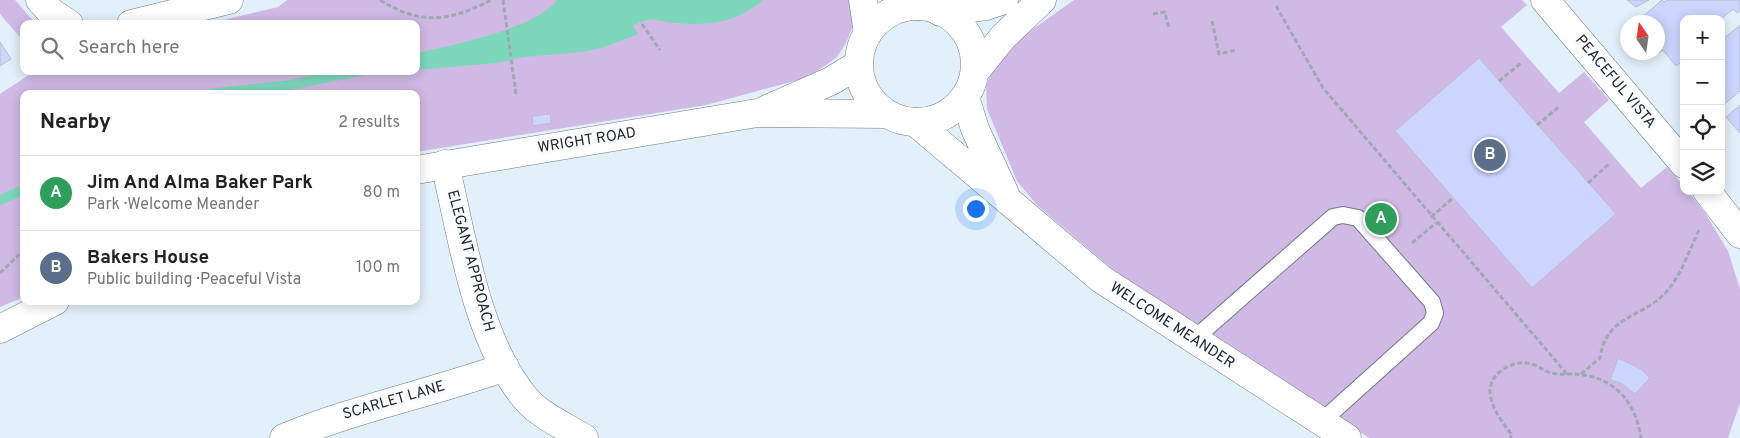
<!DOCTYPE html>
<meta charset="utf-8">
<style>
:root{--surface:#fff;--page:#f2f2f2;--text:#222;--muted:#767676;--line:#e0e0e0;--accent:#9a5726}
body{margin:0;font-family:Overpass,sans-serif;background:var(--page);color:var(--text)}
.controls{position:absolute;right:15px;top:15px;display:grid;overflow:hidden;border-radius:10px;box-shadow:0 2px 12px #0003}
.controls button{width:45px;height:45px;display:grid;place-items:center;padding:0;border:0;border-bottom:1px solid var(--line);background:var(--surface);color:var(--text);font:25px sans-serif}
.compass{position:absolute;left:1620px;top:15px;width:45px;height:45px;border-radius:50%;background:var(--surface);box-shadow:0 2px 12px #0003;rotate:347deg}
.you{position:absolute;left:975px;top:208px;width:18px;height:18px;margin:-12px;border:4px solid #fff;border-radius:50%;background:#1a73e8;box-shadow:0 0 0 8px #1a73e833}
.badge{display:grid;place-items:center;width:32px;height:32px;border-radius:50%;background:var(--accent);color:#fff;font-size:16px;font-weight:700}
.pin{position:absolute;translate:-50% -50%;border:2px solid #fff;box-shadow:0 1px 5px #0006}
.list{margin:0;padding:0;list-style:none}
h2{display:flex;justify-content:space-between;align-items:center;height:65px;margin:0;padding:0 20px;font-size:21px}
h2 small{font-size:16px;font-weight:400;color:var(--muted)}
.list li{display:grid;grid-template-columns:32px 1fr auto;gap:15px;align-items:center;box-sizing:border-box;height:75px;padding:0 20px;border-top:1px solid var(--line)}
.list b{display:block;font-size:19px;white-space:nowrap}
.list p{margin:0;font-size:16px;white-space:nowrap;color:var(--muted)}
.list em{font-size:16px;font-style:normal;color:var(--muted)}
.icon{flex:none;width:28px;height:28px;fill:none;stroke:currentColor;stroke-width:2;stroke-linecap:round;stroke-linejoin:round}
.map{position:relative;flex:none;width:1740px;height:438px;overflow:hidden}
.search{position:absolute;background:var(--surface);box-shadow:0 2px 12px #0003;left:20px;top:20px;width:400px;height:55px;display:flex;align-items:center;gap:12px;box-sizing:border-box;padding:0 18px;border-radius:10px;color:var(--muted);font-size:19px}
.panel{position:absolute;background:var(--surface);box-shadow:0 2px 12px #0003;left:20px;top:90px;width:400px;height:215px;border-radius:10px}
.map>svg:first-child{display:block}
.green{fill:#d0b9e4}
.water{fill:#7dd7bb}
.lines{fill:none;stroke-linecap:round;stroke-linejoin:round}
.stream{stroke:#7dd7bb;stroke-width:10}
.building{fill:#ccd5fe;stroke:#babdcc}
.service-casing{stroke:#6e7b85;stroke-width:18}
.minor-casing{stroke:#6e7b85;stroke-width:29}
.tertiary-casing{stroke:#6e7b85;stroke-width:29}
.path{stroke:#9ea9b1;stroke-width:3;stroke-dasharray:5 2.5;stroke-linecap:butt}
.service{stroke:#fff;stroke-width:16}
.minor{stroke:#fff;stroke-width:28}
.tertiary{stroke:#fff;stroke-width:28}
.labels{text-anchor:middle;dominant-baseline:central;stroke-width:5;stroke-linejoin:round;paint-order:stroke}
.street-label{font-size:15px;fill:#22272b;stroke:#f9fbfe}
</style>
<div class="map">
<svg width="1740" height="438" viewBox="0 0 1740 438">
<rect width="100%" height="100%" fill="#e2f0fb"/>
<!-- green -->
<path class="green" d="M0,0H15L36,24H24V42L0,14Z
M287,0H849L853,26L846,43L836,58L809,77L706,105L416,152V94H24V297L0,307V94L35,71H416V24H206L278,7Z
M1074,0H1522L1527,5L1501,27L1559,93L1584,72L1609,100L1584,122L1641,188L1667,167L1684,186V191H1688L1705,213L1728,251L1740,289V403L1728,438H1369L1111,268L1036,204L1017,181L987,109L986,87L993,67L1022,37Z"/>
<!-- water -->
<path class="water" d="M557,0H763C737,22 711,26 677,23C657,22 653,14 633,26L638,34L602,48L582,52L524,57L497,63L416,70V53C452,45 536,29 557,0Z
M330,71H400L375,73L280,92L277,87L283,82Z"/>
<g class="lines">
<!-- stream -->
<path class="stream" d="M210,94L291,85
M0,200L24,190"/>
</g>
<!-- building -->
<path class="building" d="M1627,0H1649L1636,7Z
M1662,0L1664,2L1667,0H1740V11L1737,13L1733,9L1721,19H1684V60L1676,66L1663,50L1659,53L1658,51V22H1645L1641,18Z
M1740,25V91L1721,107V41Z
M0,42L11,59L0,66Z
M1479,58L1616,214L1532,288L1395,131Z
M1740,105V133L1726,117Z
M550,114L551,123L533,126L532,116Z
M1618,358L1641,369L1650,378L1635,394L1621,383L1610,380Z"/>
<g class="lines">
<defs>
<path id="service" d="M1193,340L1333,217L1343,215L1358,218L1432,302L1435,313L1431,323L1321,422"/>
<path id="minor" d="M40,0L51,12L69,24
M863,0L868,33
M912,0L918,6
M1545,0L1684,164
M131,24L229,0
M965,97L975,129L1005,194
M915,122L1101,279L1347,438
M445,164C462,237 477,343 527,400C541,416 566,427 584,438
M1707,191L1740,234
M284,438C356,408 432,393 505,367"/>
<path id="tertiary" d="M859 64a58 58 0 1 1 116 0a58 58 0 1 1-116 0Z
M940,12L986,6L1004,0
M974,73L1003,37L1042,0
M765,110L831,81L859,64
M416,170L757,113L886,114
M0,329L55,301"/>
</defs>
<!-- service casing -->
<use href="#service" class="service-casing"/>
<!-- minor casing -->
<use href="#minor" class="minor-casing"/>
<!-- tertiary casing -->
<use href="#tertiary" class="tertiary-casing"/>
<!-- path -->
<path class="path" d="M380,0C421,26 451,21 491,0
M503,0L516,94
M1276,6L1323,88L1567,374C1543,376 1543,365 1527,363C1518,362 1508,365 1501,371C1477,389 1498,417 1512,435L1510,438
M1153,14L1165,12L1169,29
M1212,21L1219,54L1236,50
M642,24L660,50
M1499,81L1521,63
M1537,125L1560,106
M1588,183L1610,163
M1431,217L1453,198
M1412,243L1436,223
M0,273L24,250
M1567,374C1609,373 1635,397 1641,438
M1581,374L1600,358C1606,314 1643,319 1667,291C1682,274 1689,250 1699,230"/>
<!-- service -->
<use href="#service" class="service"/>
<!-- minor -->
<use href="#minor" class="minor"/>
<!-- tertiary -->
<use href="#tertiary" class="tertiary"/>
</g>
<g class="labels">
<!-- street labels -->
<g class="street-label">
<text transform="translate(1615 82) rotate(50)">PEACEFUL VISTA</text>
<text transform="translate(587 141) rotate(-9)">WRIGHT ROAD</text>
<text transform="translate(470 261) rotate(75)">ELEGANT APPROACH</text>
<text transform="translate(1172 326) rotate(33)">WELCOME MEANDER</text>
<text transform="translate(394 401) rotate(-16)">SCARLET LANE</text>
</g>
</g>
</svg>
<div class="controls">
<button>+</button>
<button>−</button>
<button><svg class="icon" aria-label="locate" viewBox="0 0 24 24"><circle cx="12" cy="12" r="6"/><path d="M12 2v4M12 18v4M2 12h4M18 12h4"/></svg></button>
<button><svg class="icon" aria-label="layers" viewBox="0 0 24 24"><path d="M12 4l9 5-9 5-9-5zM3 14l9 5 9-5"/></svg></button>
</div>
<svg class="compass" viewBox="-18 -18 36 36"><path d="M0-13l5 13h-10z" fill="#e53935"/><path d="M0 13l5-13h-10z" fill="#767676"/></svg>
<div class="you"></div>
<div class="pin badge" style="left:1381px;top:219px;background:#2e9e5b">A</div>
<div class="pin badge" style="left:1490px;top:155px;background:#5c6f8a">B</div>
<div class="search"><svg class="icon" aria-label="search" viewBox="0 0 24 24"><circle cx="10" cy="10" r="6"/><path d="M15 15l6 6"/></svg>Search here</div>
<section class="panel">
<h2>Nearby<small>2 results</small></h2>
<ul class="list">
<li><span class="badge" style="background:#2e9e5b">A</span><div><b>Jim And Alma Baker Park</b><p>Park · Welcome Meander</p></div><em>80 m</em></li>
<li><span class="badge" style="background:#5c6f8a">B</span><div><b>Bakers House</b><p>Public building · Peaceful Vista</p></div><em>100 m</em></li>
</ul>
</section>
</div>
